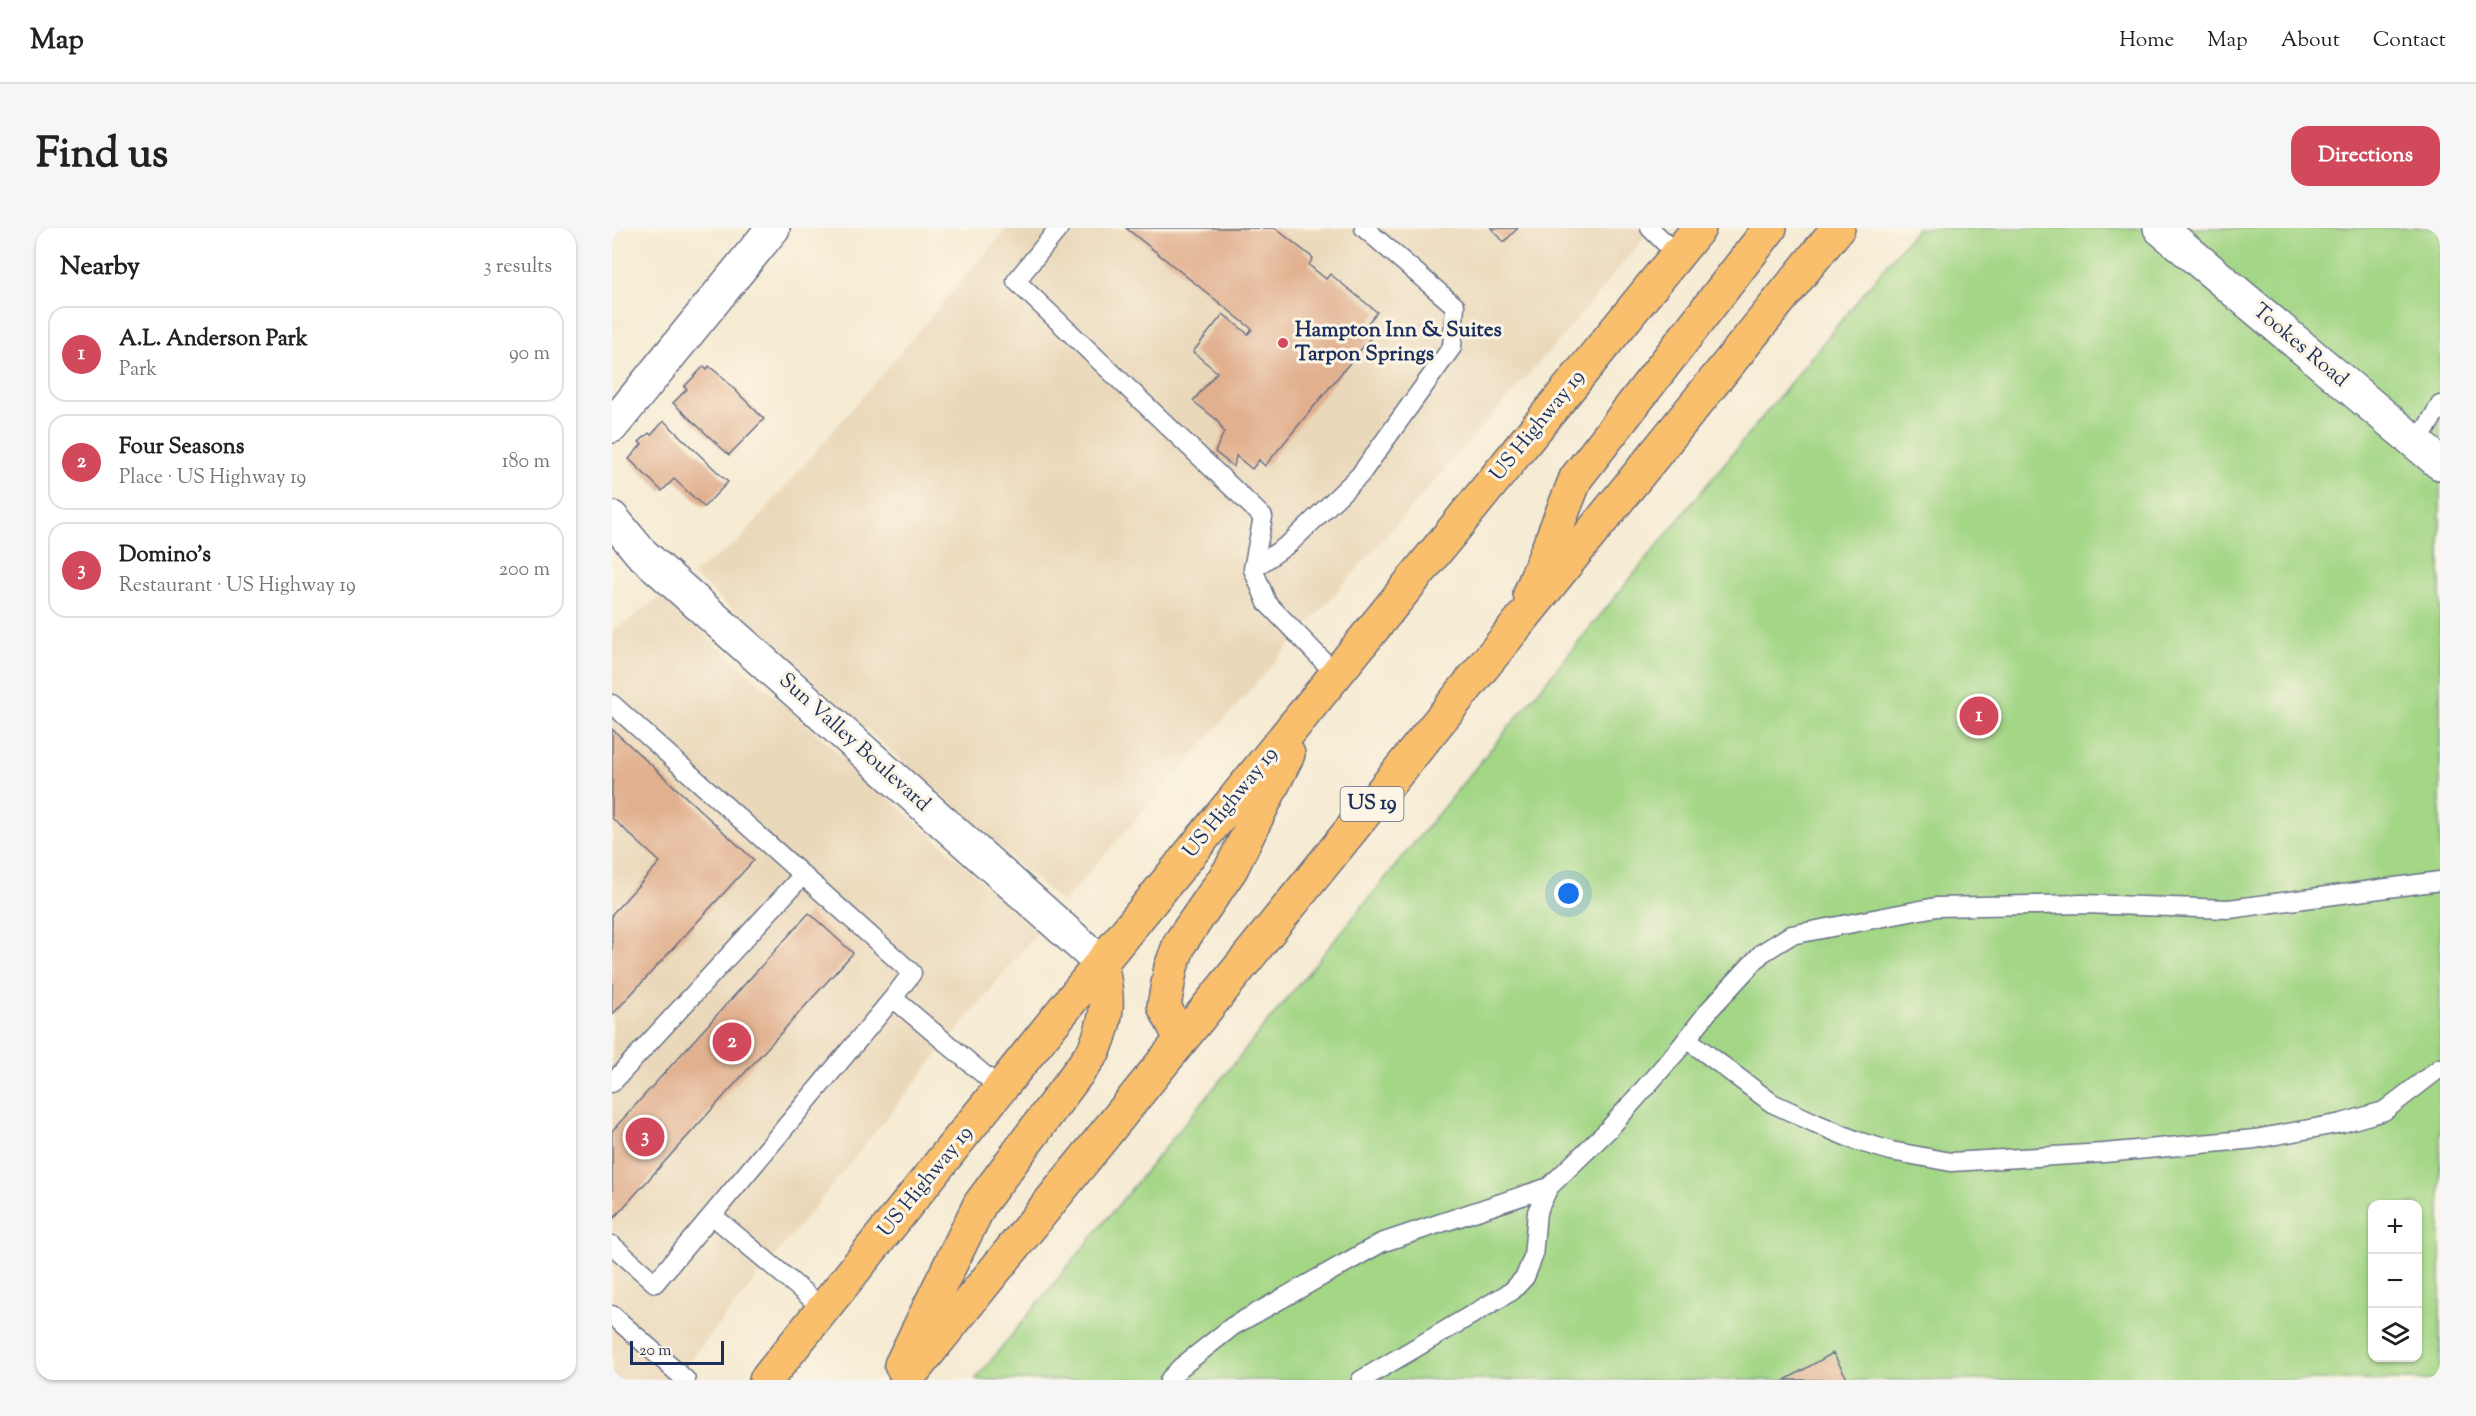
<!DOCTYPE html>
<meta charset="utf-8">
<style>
:root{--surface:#fff;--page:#f6f6f6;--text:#202124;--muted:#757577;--line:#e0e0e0;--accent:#d1495b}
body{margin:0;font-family:"Sorts Mill Goudy",serif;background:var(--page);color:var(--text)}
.controls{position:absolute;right:18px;bottom:18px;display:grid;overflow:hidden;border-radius:12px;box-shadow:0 2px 4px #0004}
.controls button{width:54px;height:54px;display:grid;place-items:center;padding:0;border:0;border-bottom:2px solid var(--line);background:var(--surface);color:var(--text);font:30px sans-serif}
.scale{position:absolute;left:18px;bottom:15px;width:94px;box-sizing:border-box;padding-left:6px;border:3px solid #1b2f5e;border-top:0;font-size:16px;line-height:21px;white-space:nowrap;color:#1b2f5e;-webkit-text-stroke:4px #fcf5e5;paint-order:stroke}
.you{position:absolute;left:957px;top:666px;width:21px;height:21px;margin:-15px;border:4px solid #fff;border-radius:50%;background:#1a73e8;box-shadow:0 0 0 9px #1a73e833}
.badge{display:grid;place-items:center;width:39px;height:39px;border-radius:50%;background:var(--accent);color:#fff;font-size:20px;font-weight:700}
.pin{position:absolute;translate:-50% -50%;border:3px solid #fff;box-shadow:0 2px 6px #0006}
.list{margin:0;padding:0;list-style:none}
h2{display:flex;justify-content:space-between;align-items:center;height:78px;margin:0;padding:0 24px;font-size:26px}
h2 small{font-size:20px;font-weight:400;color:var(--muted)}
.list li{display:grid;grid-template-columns:39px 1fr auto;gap:18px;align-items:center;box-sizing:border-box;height:96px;margin:0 12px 12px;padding:0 12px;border:2px solid var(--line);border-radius:18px}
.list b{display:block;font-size:22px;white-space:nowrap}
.list p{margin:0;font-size:20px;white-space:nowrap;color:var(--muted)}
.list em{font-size:20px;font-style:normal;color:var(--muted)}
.icon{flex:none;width:33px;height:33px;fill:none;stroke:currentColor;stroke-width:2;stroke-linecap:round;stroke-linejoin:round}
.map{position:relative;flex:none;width:1828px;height:1152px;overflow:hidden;border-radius:18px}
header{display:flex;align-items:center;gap:36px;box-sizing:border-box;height:84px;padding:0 30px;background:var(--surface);border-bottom:2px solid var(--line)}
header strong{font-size:28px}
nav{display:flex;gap:33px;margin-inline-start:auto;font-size:21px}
.intro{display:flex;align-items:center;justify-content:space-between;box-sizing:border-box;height:144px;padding:0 36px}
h1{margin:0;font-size:42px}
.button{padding:15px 27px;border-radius:18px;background:var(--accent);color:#fff;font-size:21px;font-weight:700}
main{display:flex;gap:36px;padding:0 36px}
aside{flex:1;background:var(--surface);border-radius:18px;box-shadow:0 2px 4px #0004}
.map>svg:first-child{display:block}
.built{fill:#ead8ba}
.park{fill:#a3d685;stroke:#5f8272;stroke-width:1.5;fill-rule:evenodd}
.building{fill:#e1b08f}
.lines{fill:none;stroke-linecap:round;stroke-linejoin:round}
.lane-casing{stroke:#687187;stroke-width:21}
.street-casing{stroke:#687187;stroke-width:36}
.highway-casing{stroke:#687187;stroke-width:36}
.lane{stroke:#fff;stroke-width:18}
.street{stroke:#fff;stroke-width:33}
.highway{stroke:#f9bf6d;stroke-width:33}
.poi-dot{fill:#d1495b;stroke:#fcf5e5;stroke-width:2}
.labels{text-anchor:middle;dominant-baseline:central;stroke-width:6;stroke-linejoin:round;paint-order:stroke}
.shield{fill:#fcf5e5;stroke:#5e6a86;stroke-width:1.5}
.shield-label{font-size:20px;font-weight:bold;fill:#1b2f5e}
.poi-label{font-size:21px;font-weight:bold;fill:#1b2f5e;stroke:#fcf5e5;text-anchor:start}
.street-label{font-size:21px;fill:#1b2f5e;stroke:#fcf5e5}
</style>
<header>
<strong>Map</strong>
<nav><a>Home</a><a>Map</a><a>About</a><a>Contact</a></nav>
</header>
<div class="intro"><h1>Find us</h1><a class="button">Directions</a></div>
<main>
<aside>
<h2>Nearby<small>3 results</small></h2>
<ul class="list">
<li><span class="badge">1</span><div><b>A.L. Anderson Park</b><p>Park</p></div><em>90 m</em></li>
<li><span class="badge">2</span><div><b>Four Seasons</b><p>Place · US Highway 19</p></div><em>180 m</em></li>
<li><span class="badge">3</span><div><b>Domino's</b><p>Restaurant · US Highway 19</p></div><em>200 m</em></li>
</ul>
</aside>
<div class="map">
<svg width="1828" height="1152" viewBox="0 0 1828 1152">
<rect width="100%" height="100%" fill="#fcf5e5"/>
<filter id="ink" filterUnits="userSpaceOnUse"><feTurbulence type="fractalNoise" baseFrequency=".0167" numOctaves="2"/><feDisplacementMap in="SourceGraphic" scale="12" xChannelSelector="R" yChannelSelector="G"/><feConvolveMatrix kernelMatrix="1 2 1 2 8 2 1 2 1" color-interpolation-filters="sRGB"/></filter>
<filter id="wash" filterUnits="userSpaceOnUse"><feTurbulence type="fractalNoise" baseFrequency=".008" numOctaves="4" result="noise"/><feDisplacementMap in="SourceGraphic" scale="24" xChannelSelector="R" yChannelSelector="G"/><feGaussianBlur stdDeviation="1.35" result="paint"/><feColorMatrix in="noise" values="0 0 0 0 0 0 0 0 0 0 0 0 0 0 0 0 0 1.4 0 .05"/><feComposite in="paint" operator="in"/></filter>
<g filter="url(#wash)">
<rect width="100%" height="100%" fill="#f6ebd3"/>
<!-- built -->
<path class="built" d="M395,0H1040L955,103L450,675L80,346L127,313Z
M50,368L426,703L62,1152H0V404Z"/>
<!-- park -->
<path class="park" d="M1305,0H1828V1152H363ZM1760,976H1806V1130H1760Z"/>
<g id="blocks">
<!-- building -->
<path class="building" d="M514,0H663L701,30L697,37L714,51L718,46L765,84L755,96L764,103L653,238L647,232L640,241L624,228L622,239L603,224L612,204L605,192L581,173L605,144L581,124L611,86L636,106L640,101Z
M879,0H906L892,14Z
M92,138L95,141L97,138L109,148L152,191L117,227L61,175L75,161L72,159Z
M52,193L116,254L92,279L62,251L50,263L17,231L30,216L27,214L37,205L39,207Z
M0,501L142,632L0,787V686L48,634L0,590Z
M197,685L241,725L0,992V903Z
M1221,1125L1236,1152H1173Z"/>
</g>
</g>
<g filter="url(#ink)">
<use href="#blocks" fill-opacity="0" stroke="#687187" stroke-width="1.5"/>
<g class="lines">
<defs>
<path id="lane" d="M447,0L404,53L651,289L641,341L655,375L724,446
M1038,0L1065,27
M1805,216L1828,177
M641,341L678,315L748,247L840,119L843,78L752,0
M0,476L300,745L281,770
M1075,811L1160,875L1203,895L1245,913L1279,923L1339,934L1492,925L1643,911L1730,895L1772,883L1828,840
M0,855L191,647
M0,1017L43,1055L100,987
M212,1081L100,987L281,770L389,861
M0,1087L74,1152
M557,1152L569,1139L621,1098L769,1015L937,959
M749,1152L900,1063L913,1049L921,1029L925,984L937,959L996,902L1067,821L1099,780L1150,725L1179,707L1324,679L1471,676L1617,681L1828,653"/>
<path id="street" d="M1548,0L1828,235
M0,198L161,0
M0,290L28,324L489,735"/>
<path id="highway" d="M918,366L964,250L1158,0
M569,811L552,778L559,739L568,715L619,641L676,526
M289,1137L368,976L482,823C497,787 497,772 489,735
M154,1152L489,735L1087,0
M294,1152L1226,0"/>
</defs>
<!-- lane casing -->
<use href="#lane" class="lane-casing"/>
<!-- street casing -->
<use href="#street" class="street-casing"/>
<!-- highway casing -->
<use href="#highway" class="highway-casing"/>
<!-- lane -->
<use href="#lane" class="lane"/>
<!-- street -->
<use href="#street" class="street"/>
<!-- highway -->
<use href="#highway" class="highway"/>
</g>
</g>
<!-- markers -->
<circle class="poi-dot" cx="671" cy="115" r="6"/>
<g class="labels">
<!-- shield labels -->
<rect class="shield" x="728.5" y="559" width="63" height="34" rx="4.5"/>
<g class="shield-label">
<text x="760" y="576">US 19</text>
</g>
<!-- poi labels -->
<g class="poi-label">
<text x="683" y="103">Hampton Inn &amp; Suites<tspan x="683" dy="24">Tarpon Springs</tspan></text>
</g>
<!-- street labels -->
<g class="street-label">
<text transform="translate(1688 118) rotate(40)">Tookes Road</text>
<text transform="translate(926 198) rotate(-51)">US Highway 19</text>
<text transform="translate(242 515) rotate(42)">Sun Valley Boulevard</text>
<text transform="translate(619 575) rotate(-51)">US Highway 19</text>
<text transform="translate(314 954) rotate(-51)">US Highway 19</text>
</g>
</g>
</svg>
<div class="controls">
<button>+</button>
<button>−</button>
<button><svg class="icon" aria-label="layers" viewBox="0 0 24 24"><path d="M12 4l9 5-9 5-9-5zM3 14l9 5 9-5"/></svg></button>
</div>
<div class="scale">20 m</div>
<div class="you"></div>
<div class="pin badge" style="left:1367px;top:488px">1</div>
<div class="pin badge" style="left:120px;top:814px">2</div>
<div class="pin badge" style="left:33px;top:909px">3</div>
</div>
</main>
